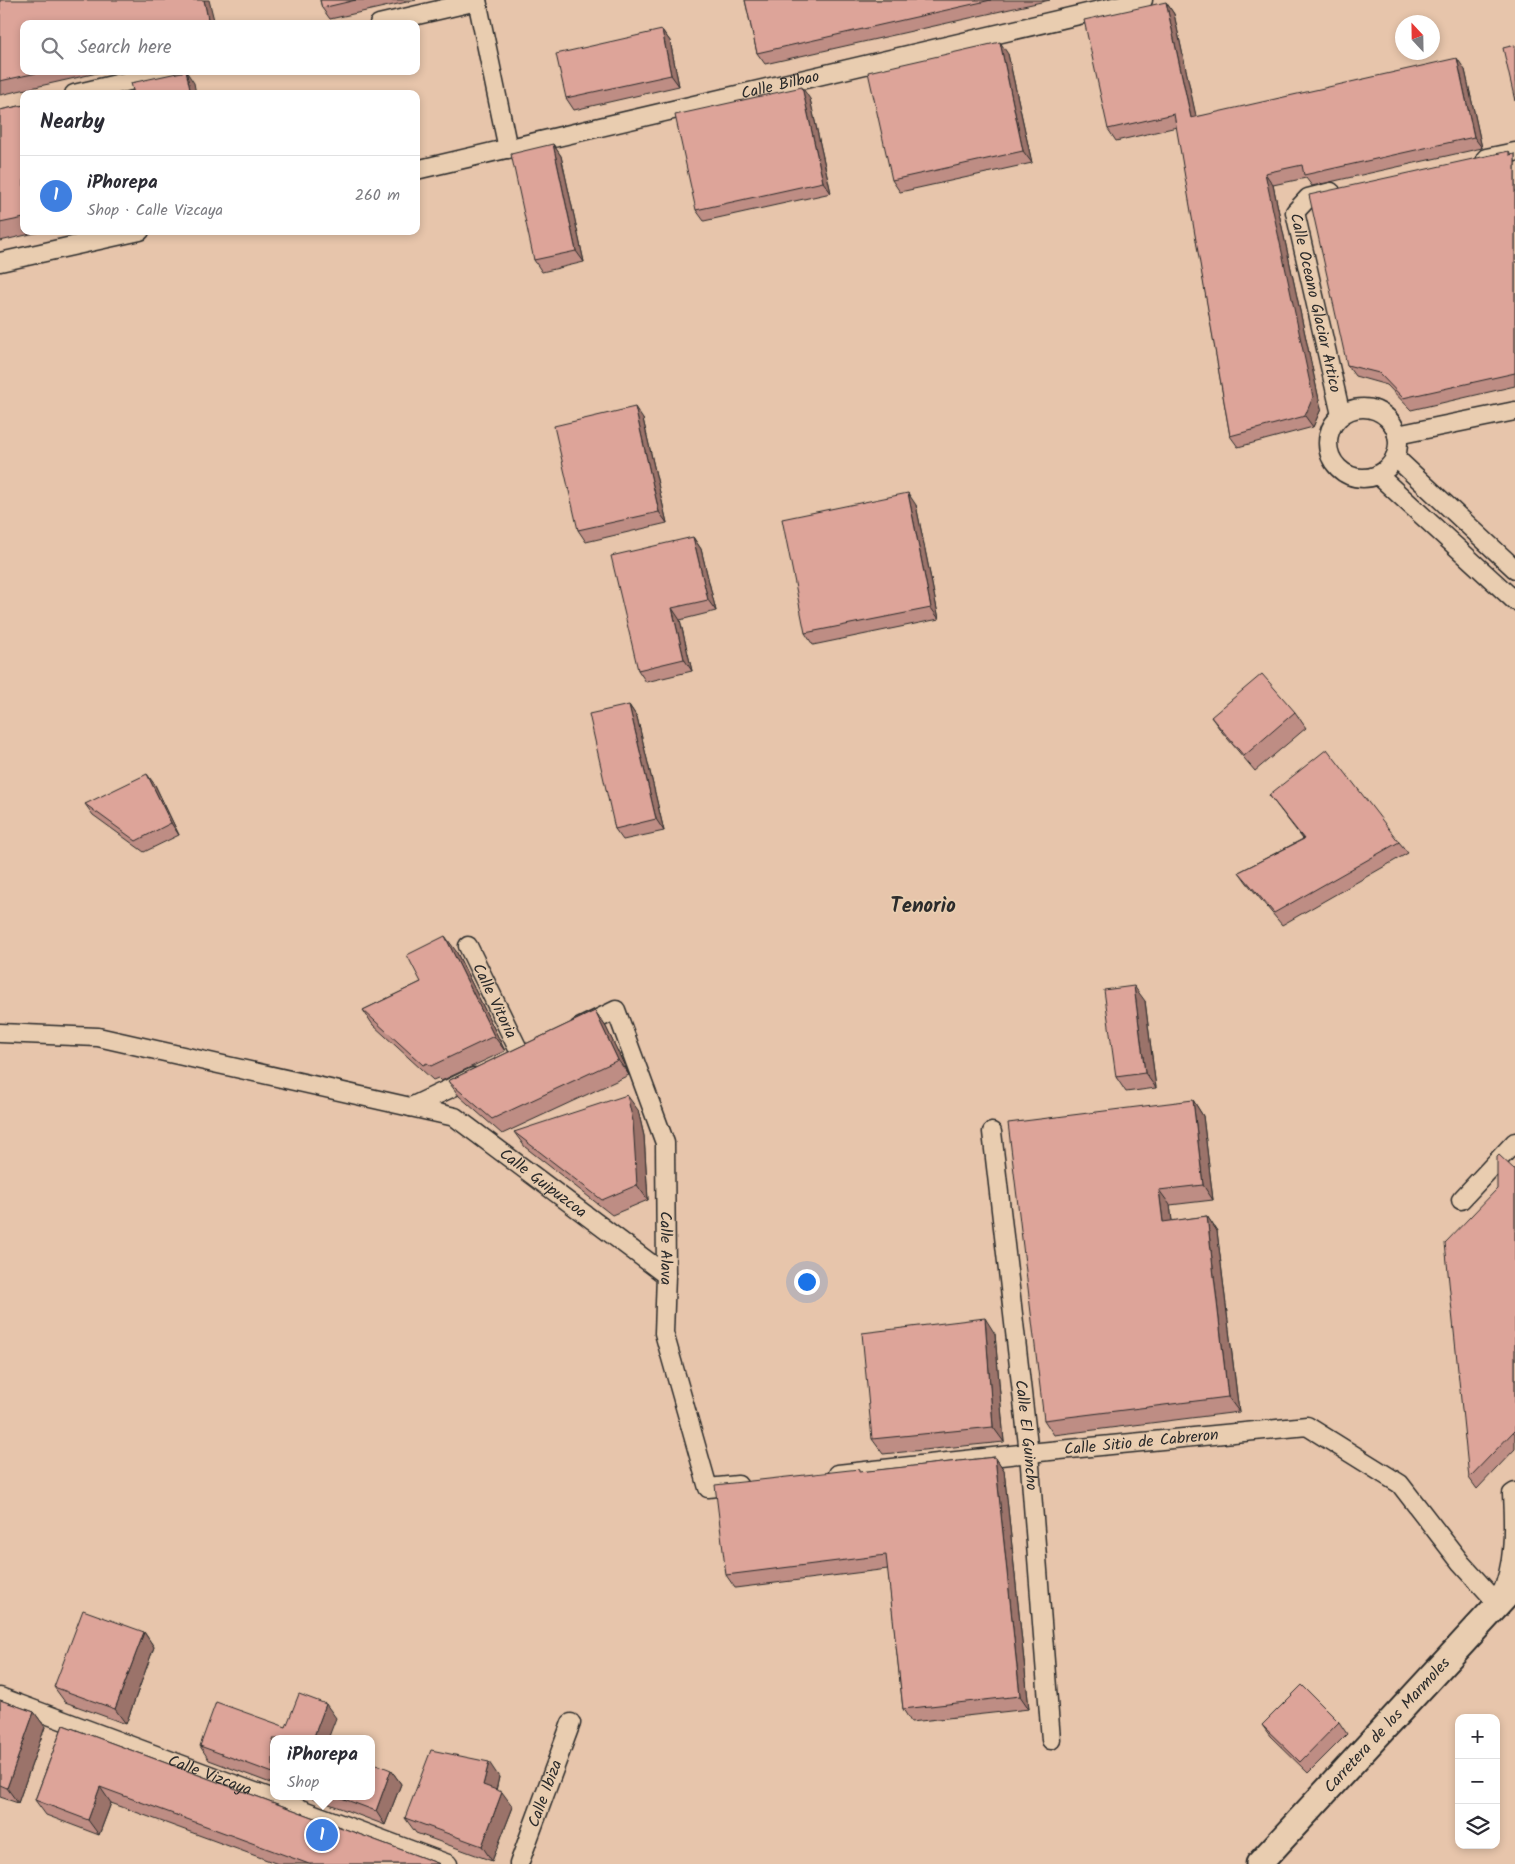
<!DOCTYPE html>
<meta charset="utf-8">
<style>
:root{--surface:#fff;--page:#f7f7f7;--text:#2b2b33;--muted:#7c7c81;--line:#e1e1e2;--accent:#0f766e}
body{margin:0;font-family:Kalam,sans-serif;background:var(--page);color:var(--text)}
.controls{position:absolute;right:15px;bottom:15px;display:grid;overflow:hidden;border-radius:10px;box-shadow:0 2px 8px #0003}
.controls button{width:45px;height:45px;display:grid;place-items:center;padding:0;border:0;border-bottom:1px solid var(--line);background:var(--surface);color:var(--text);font:25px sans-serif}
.compass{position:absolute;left:1395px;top:15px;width:45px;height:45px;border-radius:50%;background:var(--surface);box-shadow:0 2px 8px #0003;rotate:338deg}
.you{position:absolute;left:806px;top:1281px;width:18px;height:18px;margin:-12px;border:4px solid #fff;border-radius:50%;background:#1a73e8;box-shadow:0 0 0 8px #1a73e833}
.badge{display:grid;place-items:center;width:32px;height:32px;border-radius:50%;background:var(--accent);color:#fff;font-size:16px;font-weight:700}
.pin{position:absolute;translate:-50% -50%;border:2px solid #fff;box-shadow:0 1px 5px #0006}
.popup{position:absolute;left:270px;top:1735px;width:105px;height:65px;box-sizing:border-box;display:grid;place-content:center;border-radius:10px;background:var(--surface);filter:drop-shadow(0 1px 4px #0005);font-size:16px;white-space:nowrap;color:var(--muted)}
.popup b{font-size:19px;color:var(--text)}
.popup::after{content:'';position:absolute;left:50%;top:100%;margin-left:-10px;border:10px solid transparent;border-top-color:var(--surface)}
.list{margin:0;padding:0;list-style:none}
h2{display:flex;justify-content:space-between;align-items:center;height:65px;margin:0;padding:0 20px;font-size:21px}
h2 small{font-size:16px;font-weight:400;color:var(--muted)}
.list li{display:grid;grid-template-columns:32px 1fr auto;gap:15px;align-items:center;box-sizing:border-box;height:80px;padding:0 20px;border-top:1px solid var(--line)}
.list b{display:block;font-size:19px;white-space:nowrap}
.list p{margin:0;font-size:16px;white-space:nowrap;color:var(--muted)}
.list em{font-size:16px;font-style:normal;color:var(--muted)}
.icon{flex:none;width:28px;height:28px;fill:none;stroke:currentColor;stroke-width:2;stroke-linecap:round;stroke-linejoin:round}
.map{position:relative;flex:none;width:1515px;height:1864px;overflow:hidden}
.search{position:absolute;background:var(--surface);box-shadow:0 2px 8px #0003;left:20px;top:20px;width:400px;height:55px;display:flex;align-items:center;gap:12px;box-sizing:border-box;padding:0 18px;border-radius:10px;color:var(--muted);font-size:19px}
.panel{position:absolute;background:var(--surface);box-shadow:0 2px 8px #0003;left:20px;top:90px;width:400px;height:145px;border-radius:10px}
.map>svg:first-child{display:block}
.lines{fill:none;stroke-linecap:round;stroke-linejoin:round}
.minor-casing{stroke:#2b2b2b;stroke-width:21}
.secondary-casing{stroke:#2b2b2b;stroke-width:29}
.minor{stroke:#e9cdb0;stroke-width:18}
.secondary{stroke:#e9cdb0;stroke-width:25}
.wall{fill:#be8d84;stroke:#2b2b2b}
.shaded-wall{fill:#9b736b;stroke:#2b2b2b}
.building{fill:#dda499;stroke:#2b2b2b}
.labels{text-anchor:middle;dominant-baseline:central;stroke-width:4;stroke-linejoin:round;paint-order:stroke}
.street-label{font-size:16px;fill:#2b2b2b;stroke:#e9cdb0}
.district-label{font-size:21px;font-weight:bold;fill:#2b2b2b;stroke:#e9cdb0}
</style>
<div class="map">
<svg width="1515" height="1864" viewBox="0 0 1515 1864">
<rect width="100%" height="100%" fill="#e7c5ab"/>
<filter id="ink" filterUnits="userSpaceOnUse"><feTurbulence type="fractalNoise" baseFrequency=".02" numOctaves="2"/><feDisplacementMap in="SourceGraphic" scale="10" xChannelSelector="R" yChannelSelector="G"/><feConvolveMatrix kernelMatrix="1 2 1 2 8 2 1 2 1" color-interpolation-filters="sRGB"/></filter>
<g filter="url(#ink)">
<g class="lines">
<defs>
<g id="minor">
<path d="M477,0L508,149"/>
<path d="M379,24L477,1"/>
<path d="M74,94L172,71"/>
<path d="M1486,158L1515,152"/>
<path id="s1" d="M416,170L1143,0"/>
<path id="s2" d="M1331,192L1308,198L1295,212L1341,415"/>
<path d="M0,262L140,231"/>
<circle cx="1363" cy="443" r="35"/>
<path d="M1397,435L1515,411"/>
<path d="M1395,457L1515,569"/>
<path d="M1378,475L1515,601"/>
<path id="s3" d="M468,946L521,1055"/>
<path id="s4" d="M579,1028L616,1010L665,1143L666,1275L664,1333L708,1488L738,1485"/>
<path id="s5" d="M0,1033L98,1037L455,1117L666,1275"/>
<path d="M411,1107L474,1077"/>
<path id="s6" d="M992,1132L1029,1453L1051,1740"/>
<path d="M1461,1200L1515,1142"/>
<path id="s7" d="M838,1474L1029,1453L1307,1426L1400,1484L1461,1563L1492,1597V1612"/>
<path d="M1500,1597C1515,1565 1514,1530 1512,1494L1515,1492"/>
<path id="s8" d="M0,1697L448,1864"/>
<path id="s9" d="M519,1864L571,1723"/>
</g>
<g id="secondary">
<path id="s10" d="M1259,1864L1515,1586"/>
</g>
</defs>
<!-- minor casing -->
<use href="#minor" class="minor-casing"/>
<!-- secondary casing -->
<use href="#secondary" class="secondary-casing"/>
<!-- minor -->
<use href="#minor" class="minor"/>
<!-- secondary -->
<use href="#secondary" class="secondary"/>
</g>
<!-- wall -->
<path class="wall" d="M0,0L24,71H106L0,95Z
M320,0H416L330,19L322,8Z
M745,0H1050L765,64L757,53Z
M1166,2L1174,14L1196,117L1465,70L1482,148L1312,186L1306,178L1273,185L1321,409L1313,427L1238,447L1230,436L1177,127L1116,141L1108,129Z
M662,30L670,41L679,86L574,110L566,98Z
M1008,54L1032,163L900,192L892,180Z
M810,99L831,193L704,221L696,210Z
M24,105V231H44L0,241V110Z
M553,144L561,156L584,262L542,272L534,260Z
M1509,151L1511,155L1515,154V386L1411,410L1387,385L1355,376L1347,365Z
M643,419L667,523L586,542L578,530Z
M916,505L939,619L813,645L805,633Z
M693,537L701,549L716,611L680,620L692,671L646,682L638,670Z
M629,705L637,717L664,831L623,840L615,829Z
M1295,712L1306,728L1255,771L1222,732L1211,717Z
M155,785L179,835L144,852L93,815L85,804Z
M1269,795L1399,842L1408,853L1282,925L1247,883L1239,872L1303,839Z
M456,951L505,1051L441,1081L438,1078L433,1080L373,1025L363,1010L421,982Z
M1145,1001L1156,1088L1126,1092L1116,1077Z
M595,1011L606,1027L629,1075L502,1134L459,1096L448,1081Z
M1193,1100L1203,1116L1213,1200L1170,1205L1172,1221L1207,1216L1217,1231L1239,1412L1054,1435L1044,1420Z
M638,1110L644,1136L648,1200L612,1215L525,1147L514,1132Z
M1515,1170V1449L1477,1489L1469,1478Z
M995,1334L1004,1442L883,1454L872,1439Z
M995,1457L1004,1470L1029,1709L911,1722L903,1709L888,1569L735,1588L726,1575L861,1472Z
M144,1632L154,1647L126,1724L65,1702L54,1687Z
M0,1700L34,1712L45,1727L18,1803L0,1797Z
M336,1718L273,1739V1784L209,1760L200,1746L286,1727Z
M1339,1722L1347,1734L1308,1773L1270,1736L1262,1725Z
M63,1725L440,1864H278L111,1803L99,1835L46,1815L35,1800Z
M391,1770L401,1784L385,1825L308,1796H371Z
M499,1777L496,1790L513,1807L492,1861L416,1833L405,1818Z"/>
<!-- shaded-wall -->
<path class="shaded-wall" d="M204,0H209L215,24H209Z
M1166,2L1174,14L1199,130L1191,118Z
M662,30L670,41L679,86L671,75Z
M1000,42L1008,54L1032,163L1023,151Z
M1457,58L1465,70L1482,148L1474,137Z
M186,71L194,83L196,94H191Z
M802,87L810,99L831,193L823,182Z
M553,144L561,156L584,262L576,251Z
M1265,173L1273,185L1321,409L1313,427L1305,416Z
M635,407L643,419L667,523L659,512Z
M908,493L916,505L939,619L931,608Z
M693,537L701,549L716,611L708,600Z
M672,608L680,620L692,671L684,659Z
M629,705L637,717L664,831L656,819Z
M147,774L155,785L179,835L171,823Z
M445,936L456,951L505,1051L494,1036Z
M1134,986L1145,1001L1156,1088L1145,1073Z
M595,1011L606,1027L629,1075L618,1060Z
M627,1095L638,1110L644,1136L648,1200L637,1185Z
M1193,1100L1203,1116L1213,1200L1203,1185Z
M1159,1190L1170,1205L1174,1237L1163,1222Z
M1207,1216L1217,1231L1239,1412L1228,1397Z
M985,1318L995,1334L1004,1442L993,1427Z
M995,1457L1004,1470L1029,1709L1020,1696Z
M144,1632L154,1647L126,1724L115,1709Z
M326,1704L336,1718L328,1739H313Z
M34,1712L45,1727L18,1803L7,1788Z
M489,1762L499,1777L494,1800L483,1785Z
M391,1770L401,1784L385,1825L376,1811Z
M100,1787L111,1803L99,1835L88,1820Z
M502,1792L513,1807L492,1861L482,1846Z"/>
<!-- building -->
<path class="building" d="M0,0H204L209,24H24V71H46L0,81Z
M320,0H356L322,8Z
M745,0H991L757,53Z
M1166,2L1191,118L1457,58L1474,137L1304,175L1302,165L1265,173L1313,397L1305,416L1230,436L1174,114L1108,129L1084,20Z
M662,30L671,75L566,98L556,54Z
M1000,42L1023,151L892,180L868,72Z
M1515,45V101L1503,48Z
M186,71L191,94H134L131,83Z
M802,87L823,182L696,210L675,115Z
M24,105V218L0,223V110Z
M553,144L576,251L534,260L511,154Z
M1509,151V155L1515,154V373L1403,398L1379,373L1347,365L1309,195Z
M635,407L659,512L578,530L554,426Z
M908,493L931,608L805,633L782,519Z
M693,537L708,600L672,608L684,659L638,670L611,556Z
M1262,674L1295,712L1244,756L1211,717Z
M629,705L656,819L615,829L589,714Z
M1327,749L1399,842L1274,913L1239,872L1304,839L1269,795Z
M147,774L171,823L136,841L85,804Z
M445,936L494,1036L431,1066L427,1063L423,1065L363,1010L421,982L407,955Z
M1134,986L1145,1073L1116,1077L1104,990Z
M595,1011L618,1060L492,1119L448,1081Z
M627,1095L633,1121L637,1185L602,1200L514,1132Z
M1193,1100L1203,1185L1159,1190L1163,1222L1207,1216L1228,1397L1044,1420L1008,1123Z
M1499,1155L1515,1170V1430L1469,1478L1445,1243L1497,1189V1157Z
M985,1318L993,1427L872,1439L862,1333Z
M995,1457L1020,1696L903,1709L886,1555L726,1575L715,1485L859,1469V1472Z
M83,1610L144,1632L115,1709L54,1687Z
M1302,1685L1339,1722L1300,1762L1262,1725Z
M299,1694L326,1704L313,1739H273V1773L200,1746L216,1702L286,1727Z
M0,1700L34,1712L7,1788L0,1785Z
M63,1725L440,1864H309L100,1787L88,1820L35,1800Z
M431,1750L489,1762L483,1785L502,1792L482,1846L405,1818Z
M371,1762L391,1770L376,1811L336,1796H371Z"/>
</g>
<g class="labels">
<!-- street labels -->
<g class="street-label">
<text stroke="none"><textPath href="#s1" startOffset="374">Calle Bilbao</textPath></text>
<text stroke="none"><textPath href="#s2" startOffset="136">Calle Oceano Glaciar Artico</textPath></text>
<text stroke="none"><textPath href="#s3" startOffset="61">Calle Vitoria</textPath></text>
<text stroke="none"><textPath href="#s5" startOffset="574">Calle Guipuzcoa</textPath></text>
<text stroke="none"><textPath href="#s4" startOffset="288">Calle Alava</textPath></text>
<text stroke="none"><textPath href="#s6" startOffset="305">Calle El Guincho</textPath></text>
<text stroke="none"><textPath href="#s7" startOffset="305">Calle Sitio de Cabreron</textPath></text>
<text stroke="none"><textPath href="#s10" startOffset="189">Carretera de los Marmoles</textPath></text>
<text stroke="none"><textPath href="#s8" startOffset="224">Calle Vizcaya</textPath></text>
<text stroke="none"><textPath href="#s9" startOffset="75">Calle Ibiza</textPath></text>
</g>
<!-- district labels -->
<g class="district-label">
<text x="923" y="906">Tenorio</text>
</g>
</g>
</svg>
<div class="controls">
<button>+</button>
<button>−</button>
<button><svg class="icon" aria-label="layers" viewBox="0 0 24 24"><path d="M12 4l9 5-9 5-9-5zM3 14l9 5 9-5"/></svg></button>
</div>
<svg class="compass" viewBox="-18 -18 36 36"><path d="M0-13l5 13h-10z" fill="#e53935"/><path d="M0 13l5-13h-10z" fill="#7c7c81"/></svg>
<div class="you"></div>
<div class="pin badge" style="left:322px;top:1835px;background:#3f7fe0">1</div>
<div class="popup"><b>iPhorepa</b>Shop</div>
<div class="search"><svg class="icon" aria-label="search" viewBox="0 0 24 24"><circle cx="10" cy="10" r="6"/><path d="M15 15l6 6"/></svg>Search here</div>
<section class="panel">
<h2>Nearby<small></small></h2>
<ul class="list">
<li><span class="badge" style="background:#3f7fe0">1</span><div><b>iPhorepa</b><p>Shop · Calle Vizcaya</p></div><em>260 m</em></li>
</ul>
</section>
</div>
